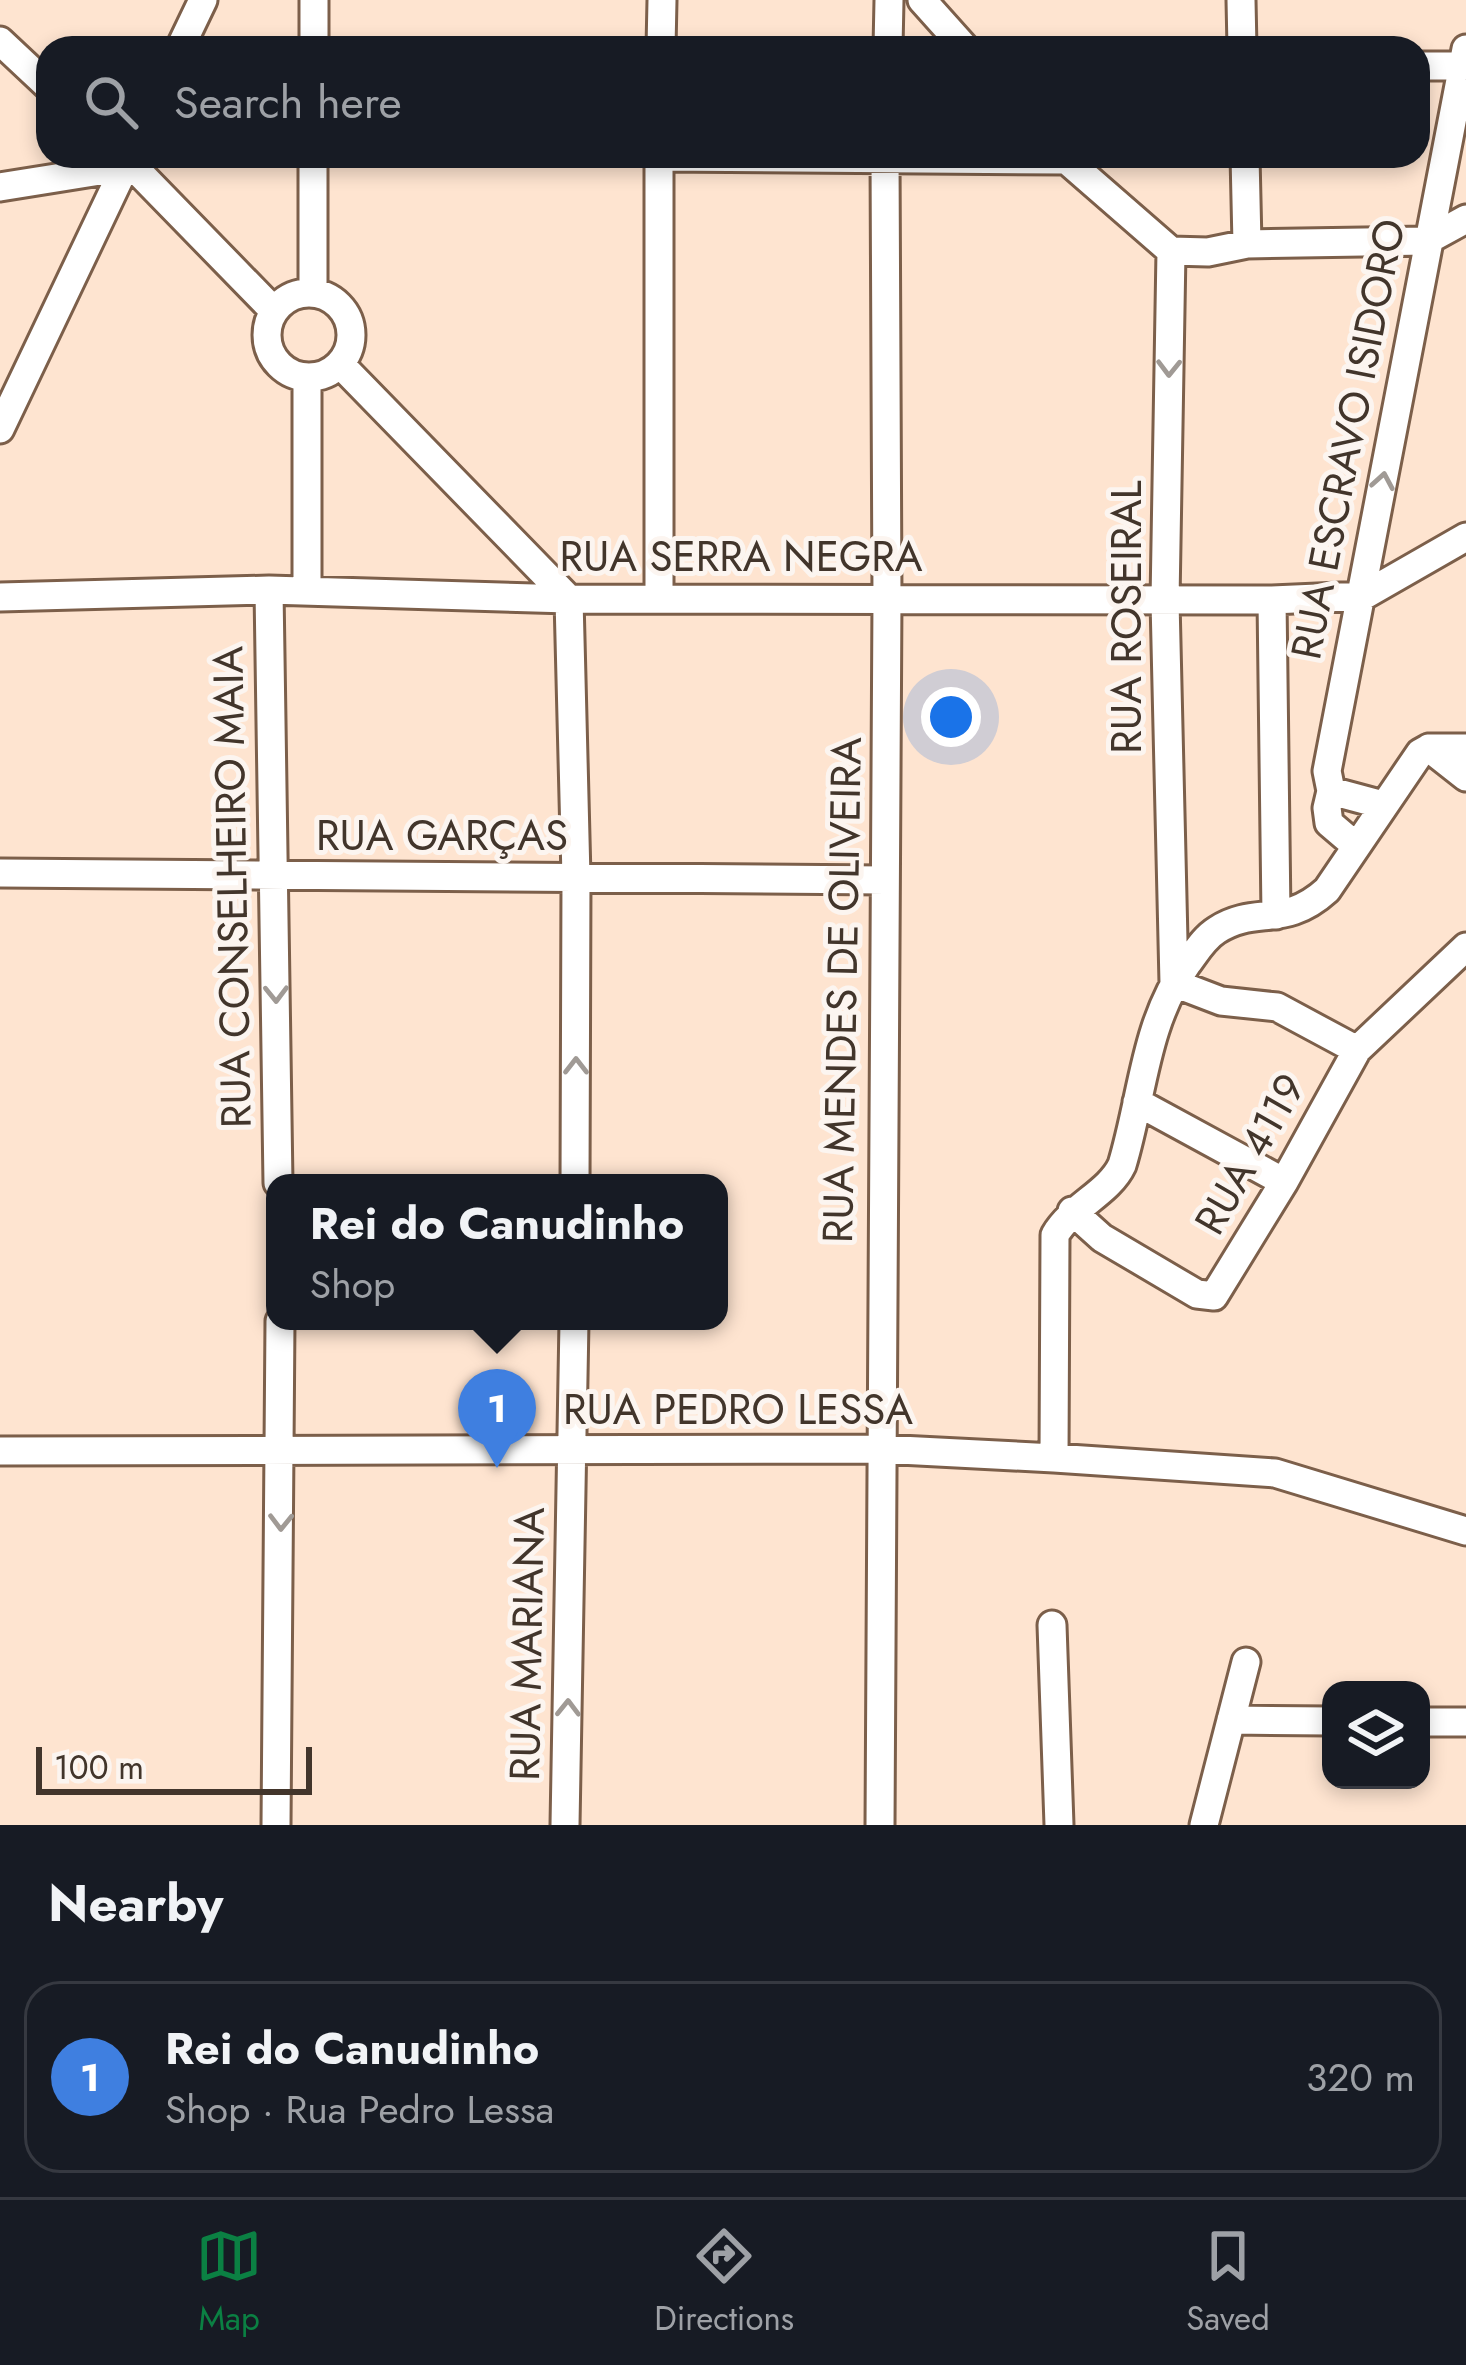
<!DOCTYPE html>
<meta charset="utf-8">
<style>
:root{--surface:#171b24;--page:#20242c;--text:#f1f3f6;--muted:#9ea1a6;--line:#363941;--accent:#0b8043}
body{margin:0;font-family:Jost,sans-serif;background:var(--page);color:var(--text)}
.controls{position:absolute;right:36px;bottom:36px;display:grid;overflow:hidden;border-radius:24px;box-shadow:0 6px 18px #0003}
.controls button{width:108px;height:108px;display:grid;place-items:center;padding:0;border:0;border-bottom:3px solid var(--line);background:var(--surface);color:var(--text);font:60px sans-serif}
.scale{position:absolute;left:36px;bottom:30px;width:276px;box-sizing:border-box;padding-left:12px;border:6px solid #42352b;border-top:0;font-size:33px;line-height:42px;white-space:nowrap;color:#42352b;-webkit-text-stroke:9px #fcf5f0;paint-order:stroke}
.you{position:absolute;left:951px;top:717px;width:42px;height:42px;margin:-30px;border:9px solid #fff;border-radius:50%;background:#1a73e8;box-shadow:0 0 0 18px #1a73e833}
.badge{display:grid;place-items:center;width:78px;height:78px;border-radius:50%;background:var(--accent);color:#fff;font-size:39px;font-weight:700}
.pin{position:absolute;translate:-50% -99px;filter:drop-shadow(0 3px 6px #0008)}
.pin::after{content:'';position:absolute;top:63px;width:42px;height:36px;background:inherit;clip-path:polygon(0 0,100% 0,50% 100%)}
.popup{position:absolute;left:266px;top:1174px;width:462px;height:156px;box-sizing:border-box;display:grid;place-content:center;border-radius:24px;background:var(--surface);filter:drop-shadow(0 3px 9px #0005);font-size:39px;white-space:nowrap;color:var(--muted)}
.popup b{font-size:45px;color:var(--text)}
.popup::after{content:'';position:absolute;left:50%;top:100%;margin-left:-24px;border:24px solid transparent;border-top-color:var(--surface)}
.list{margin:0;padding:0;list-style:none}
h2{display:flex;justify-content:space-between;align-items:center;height:156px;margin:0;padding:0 48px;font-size:51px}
h2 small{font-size:39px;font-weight:400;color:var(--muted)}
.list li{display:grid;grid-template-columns:78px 1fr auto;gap:36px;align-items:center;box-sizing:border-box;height:192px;margin:0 24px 24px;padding:0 24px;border:3px solid var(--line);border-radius:36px}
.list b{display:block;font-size:45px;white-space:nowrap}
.list p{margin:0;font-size:39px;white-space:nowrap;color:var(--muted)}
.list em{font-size:39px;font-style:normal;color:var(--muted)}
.icon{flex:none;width:66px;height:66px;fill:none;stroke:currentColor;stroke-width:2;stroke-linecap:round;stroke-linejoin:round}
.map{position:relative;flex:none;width:1466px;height:1825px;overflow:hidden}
.search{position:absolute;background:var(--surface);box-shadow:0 6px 18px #0003;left:36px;right:36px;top:36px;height:132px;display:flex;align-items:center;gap:30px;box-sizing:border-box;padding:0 42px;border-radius:36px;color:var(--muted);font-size:45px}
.sheet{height:372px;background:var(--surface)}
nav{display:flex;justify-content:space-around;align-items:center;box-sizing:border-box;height:168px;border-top:3px solid var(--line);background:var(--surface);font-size:33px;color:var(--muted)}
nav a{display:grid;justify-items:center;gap:6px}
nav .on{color:var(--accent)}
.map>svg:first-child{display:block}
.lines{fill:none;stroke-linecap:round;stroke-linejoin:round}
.minor-casing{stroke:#7c5f4a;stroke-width:33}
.minor{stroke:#fff;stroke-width:27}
.oneway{stroke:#a09a95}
.labels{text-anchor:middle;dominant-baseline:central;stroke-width:10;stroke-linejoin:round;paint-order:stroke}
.street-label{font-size:42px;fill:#42352b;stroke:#fcf5f0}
</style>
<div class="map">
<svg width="1466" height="1825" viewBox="0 0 1466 1825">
<rect width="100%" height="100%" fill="#fee4d0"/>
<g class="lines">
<defs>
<path id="minor" d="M922,0L965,48
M1241,0L1242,48
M0,41L48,86
M180,48L203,0
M314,48V0
M661,48L662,0
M888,48L889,0
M1418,66H1462
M123,156L274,311
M659,156V599
M1062,156L1171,251L1208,252L1247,244L1426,241L1466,219
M1245,156L1247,244
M659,157L1066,160
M0,187L125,167
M1171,251L1165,601L1174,983L1221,1001L1277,1007L1357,1050
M313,292V156
M267 335a42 42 0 1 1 84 0a42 42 0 1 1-84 0Z
M340,364L569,599L576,877L575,1183
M307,377V591
M0,429L130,156
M269,590L278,1183
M0,597L269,590L569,599L1272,600L1363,596L1466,537
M1272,600L1276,915
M1429,748L1466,777
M1331,791L1327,808L1329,823L1356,846
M1383,805L1331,791L1327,771L1466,49
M0,873L885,880
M1137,1102L1284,1182
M1072,1211L1102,1238L1197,1294L1214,1296L1284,1182L1357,1050L1466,947
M0,1451L880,1449L1054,1458L1275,1473L1466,1531
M1054,1458L1055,1235C1072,1206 1109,1193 1122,1165C1143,1096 1144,1025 1187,964C1196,952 1204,938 1217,930C1256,905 1284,929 1327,890L1420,753L1429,748H1466
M1052,1625L1059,1825
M1231,1720L1331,1721
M1421,1722H1466
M276,1825L280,1321
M565,1825L574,1321
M880,1825L887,598L885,156
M1204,1825L1246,1662"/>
</defs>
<!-- minor casing -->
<use href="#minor" class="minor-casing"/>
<!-- minor -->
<use href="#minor" class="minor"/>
</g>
<!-- one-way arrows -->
<defs><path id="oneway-chevron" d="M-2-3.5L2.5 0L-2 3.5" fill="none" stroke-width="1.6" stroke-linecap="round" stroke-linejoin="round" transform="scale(3)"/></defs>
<g class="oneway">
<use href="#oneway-chevron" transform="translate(1169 368) rotate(91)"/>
<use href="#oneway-chevron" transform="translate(1383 481) rotate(-80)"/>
<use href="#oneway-chevron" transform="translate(276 994) rotate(89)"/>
<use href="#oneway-chevron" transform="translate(576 1066) rotate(-90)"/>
<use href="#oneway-chevron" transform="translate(281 1522) rotate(91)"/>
<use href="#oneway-chevron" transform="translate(568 1708) rotate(-89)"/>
</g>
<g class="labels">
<!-- street labels -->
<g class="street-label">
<text transform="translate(1348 439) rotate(-79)">RUA ESCRAVO ISIDORO</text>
<text x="741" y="556">RUA SERRA NEGRA</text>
<text transform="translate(1126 617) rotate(-90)">RUA ROSEIRAL</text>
<text x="442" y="835">RUA GARÇAS</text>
<text transform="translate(232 887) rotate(-91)">RUA CONSELHEIRO MAIA</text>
<text transform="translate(842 990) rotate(-89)">RUA MENDES DE OLIVEIRA</text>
<text transform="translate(1250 1154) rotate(-60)">RUA 4119</text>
<text x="738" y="1409">RUA PEDRO LESSA</text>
<text transform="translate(527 1644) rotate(-89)">RUA MARIANA</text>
</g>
</g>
</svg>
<div class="controls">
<button><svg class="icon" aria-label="layers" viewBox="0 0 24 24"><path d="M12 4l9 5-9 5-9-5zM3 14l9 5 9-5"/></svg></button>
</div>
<div class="scale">100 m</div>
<div class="you"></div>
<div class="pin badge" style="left:497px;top:1468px;background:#3f7fe0">1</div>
<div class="popup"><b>Rei do Canudinho</b>Shop</div>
<div class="search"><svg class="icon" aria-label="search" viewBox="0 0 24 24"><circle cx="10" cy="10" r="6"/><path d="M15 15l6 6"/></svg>Search here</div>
</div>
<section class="sheet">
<h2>Nearby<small></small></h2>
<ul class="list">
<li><span class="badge" style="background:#3f7fe0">1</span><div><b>Rei do Canudinho</b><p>Shop · Rua Pedro Lessa</p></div><em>320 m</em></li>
</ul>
</section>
<nav>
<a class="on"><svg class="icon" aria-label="map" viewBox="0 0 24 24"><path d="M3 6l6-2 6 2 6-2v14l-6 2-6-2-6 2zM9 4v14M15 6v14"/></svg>Map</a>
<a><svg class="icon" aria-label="directions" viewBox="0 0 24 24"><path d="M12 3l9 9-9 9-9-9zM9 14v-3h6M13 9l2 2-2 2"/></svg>Directions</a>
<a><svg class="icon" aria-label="saved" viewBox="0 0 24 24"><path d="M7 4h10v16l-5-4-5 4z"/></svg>Saved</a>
</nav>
